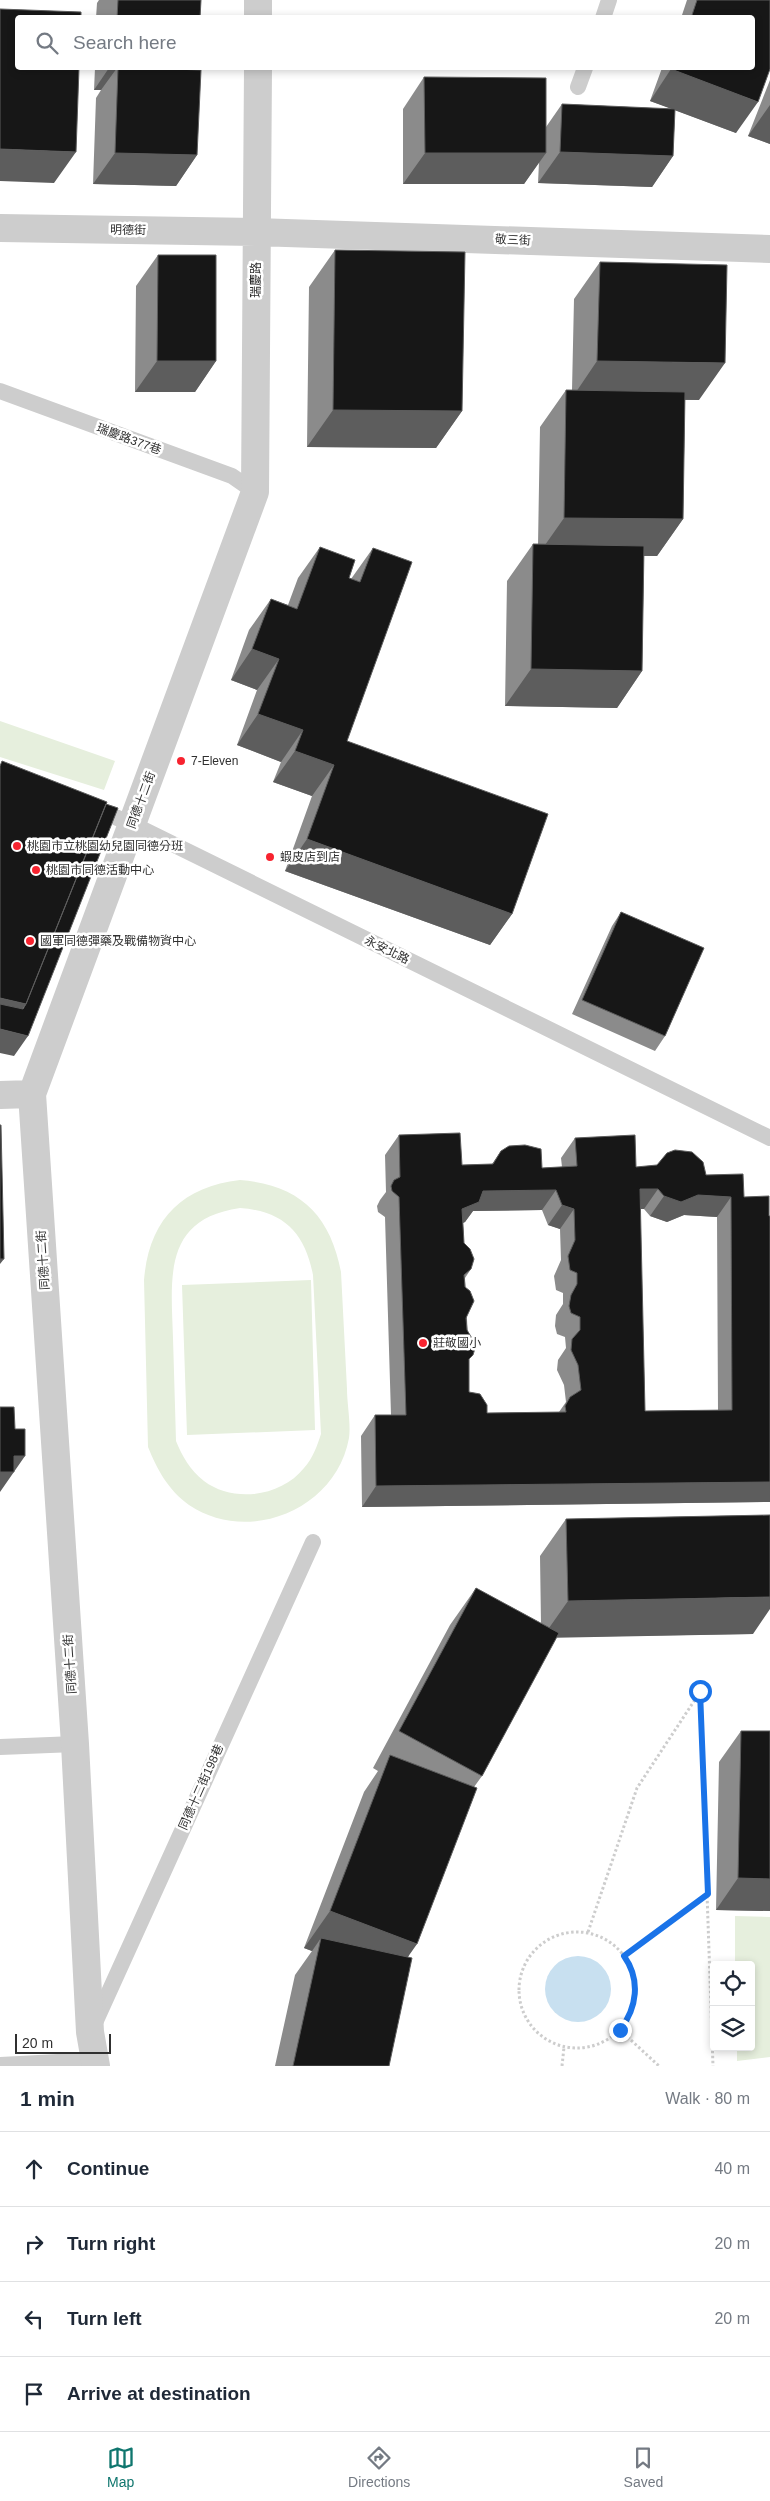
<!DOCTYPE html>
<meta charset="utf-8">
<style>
:root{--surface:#fff;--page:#f6f6f7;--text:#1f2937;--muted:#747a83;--line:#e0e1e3;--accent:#0f766e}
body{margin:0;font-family:Arial,"Noto Sans TC",sans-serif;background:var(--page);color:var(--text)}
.controls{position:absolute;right:15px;bottom:15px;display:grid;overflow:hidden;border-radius:5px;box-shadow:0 2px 8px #0003}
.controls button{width:45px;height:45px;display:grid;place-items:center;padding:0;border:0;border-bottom:1px solid var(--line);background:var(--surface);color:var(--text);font:25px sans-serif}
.scale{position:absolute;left:15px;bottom:12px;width:96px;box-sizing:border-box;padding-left:5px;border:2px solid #303030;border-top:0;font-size:14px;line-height:18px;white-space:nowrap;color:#303030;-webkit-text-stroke:4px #fff;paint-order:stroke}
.stop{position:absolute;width:15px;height:15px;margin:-11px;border:4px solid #1a73e8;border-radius:50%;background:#fff}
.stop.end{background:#1a73e8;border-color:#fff;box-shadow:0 1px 5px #0008}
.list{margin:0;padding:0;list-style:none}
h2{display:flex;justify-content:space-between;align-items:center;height:65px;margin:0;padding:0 20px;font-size:21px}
h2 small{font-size:16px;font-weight:400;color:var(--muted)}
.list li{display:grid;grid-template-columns:32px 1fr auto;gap:15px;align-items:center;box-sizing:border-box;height:75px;padding:0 20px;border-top:1px solid var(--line)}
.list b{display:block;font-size:19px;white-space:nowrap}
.list em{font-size:16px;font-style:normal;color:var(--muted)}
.icon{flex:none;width:28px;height:28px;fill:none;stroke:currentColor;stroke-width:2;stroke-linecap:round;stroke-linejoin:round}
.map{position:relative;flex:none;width:770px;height:2066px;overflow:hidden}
.search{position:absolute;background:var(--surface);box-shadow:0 2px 8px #0003;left:15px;right:15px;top:15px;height:55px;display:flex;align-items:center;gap:12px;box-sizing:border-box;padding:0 18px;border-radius:5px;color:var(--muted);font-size:19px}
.sheet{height:365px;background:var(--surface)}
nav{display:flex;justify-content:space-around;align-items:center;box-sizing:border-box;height:70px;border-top:1px solid var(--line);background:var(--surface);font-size:14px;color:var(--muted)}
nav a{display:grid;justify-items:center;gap:2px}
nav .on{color:var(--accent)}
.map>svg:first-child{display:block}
.green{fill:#e6efdd;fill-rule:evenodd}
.water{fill:#c8e0f0}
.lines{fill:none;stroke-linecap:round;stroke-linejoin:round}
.path{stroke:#cdcdcd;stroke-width:3;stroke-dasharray:2.5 2.5;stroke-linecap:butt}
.lane{stroke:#cdcdcd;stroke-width:16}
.street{stroke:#cdcdcd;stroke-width:28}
.wall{fill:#8b8b8b;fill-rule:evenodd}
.shaded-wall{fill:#5d5d5d}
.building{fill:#171717;stroke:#5d5d5d;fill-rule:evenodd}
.route{stroke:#1a73e8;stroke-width:6}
.poi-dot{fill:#f7232f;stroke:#fff;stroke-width:2}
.labels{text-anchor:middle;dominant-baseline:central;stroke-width:5;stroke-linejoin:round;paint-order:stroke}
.street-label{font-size:12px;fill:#303030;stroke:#fff}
.poi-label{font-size:12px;fill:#303030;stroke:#fff;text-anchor:start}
</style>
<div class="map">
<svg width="770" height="2066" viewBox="0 0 770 2066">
<rect width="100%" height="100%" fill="#fff"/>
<!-- green -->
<path class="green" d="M0,721L115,761L104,790L0,757Z
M240,1180C299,1185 330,1214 341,1272C343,1311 345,1350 347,1389C347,1404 351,1424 349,1438C336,1510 248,1545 189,1505C168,1490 157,1469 148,1447L144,1280C149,1220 181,1187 240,1180ZM240,1208C284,1211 305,1233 313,1275L321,1434C317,1446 313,1458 304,1468C281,1497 233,1503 204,1481C190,1470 182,1456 176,1441C175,1406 174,1372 173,1338C171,1277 163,1219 240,1208Z
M311,1280L315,1430L187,1435L182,1285Z
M735,1916L770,1917V2057L737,2061V2047H751V1965H735Z"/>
<!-- water -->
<path class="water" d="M545 1989a33 33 0 1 1 66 0a33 33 0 1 1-66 0Z"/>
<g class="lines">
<!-- path -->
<path class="path" d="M700,1691L713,2066
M519 1990a58 58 0 1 1 116 0a58 58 0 1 1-116 0Z
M588,1932L637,1788L700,1692
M624,1956L707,1895
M620,2030L659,2066
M562,2066L564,2047"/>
<!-- lane -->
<path class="lane" d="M603,18L609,0
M578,87L585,68
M0,391L232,476L255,492
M96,809L132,824L770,1138
M0,1747L75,1744
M94,2025L313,1542
M0,2065L96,2060"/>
<!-- street -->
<path class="street" d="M258,18V0
M0,228L256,232L770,249
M0,1095L32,1094
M96,2066L90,2032L75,1744L32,1094L255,492L258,68"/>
</g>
<!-- wall -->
<path class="wall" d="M99,0H201L200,18H96L97,3Z
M687,0H770L736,133L675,110L673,156L652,187L538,183L539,162L524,184H403V109L424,77L546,127L562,104L673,109L650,101L662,68H752V18H681Z
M95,68H194L192,69L197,155L176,186L93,184L96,98L101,90H94Z
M770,80V144L748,136Z
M335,250L462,411L436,448L307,447L309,287Z
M158,255L216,361L195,392H135L136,286Z
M600,262L699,400H685L683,519L657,556H644L642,671L617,708L505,706L507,581L533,544L538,545L540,427L566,390H572L574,299Z
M320,547L349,578L351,579L373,548L347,741L512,914L490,945L285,871L312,796L273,782L281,762L237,745L257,690L231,680L249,630L271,599L288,605L298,578Z
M621,912L665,1036L655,1051L572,1014L612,926Z
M399,1135L462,1165L492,1164L501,1151L542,1168L562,1167L561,1158L575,1138L636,1167L706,1175L744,1197L770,1502L362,1507L361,1436L375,1415H391L385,1217L378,1212L377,1206L380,1200L386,1192L385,1155ZM640,1209H644L650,1216L667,1222L684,1215L717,1217L718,1410L645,1411ZM542,1210L548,1225L560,1229L561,1260L554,1276L556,1290L563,1293V1304L556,1315L555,1326L557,1334L565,1337L566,1348L558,1360L557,1370L564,1385L566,1402L559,1412L487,1413L469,1392V1360L465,1278L471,1269L464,1243L463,1223L465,1222L473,1211Z
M566,1519L753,1634L556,1637L482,1776L474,1787L408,1957L389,2066H275L295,1975L312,1951L304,1948L364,1792L378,1771L373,1768L450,1625L476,1588L541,1624L540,1556Z
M741,1731L770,1911L716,1910L719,1762Z"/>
<!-- shaded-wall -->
<path class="shaded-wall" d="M109,68H117L101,90H94Z
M118,68H194L177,92Z
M671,69L758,102L736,133L650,101Z
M770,105V144L748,136Z
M0,149L76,152L54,183L0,181Z
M560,152L673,156L652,187L538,183Z
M115,153L197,155L176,186L93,184Z
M425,153H546L524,184H403Z
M157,361H216L195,392H135Z
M597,361L725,363L699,400L572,398Z
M333,410L462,411L436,448L307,447Z
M564,518L683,519L657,556L538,555Z
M252,649L279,659L257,690L231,680Z
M531,669L642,671L617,708L505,706Z
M258,714L303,730L281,762L237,745Z
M295,751L334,765L312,796L273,782Z
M307,839L512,914L490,945L285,871Z
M0,998L26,1004L9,1029L0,1027Z
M0,1029L28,1036L14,1056L0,1053Z
M640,1189H658L644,1209H626Z
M556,1190L542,1210L473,1211L465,1222L448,1229L462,1209L483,1191Z
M698,1195L731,1197L717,1217L684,1215L667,1222L650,1216L664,1196Z
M562,1205L574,1209L560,1229L548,1225Z
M0,1259H4L0,1264Z
M14,1456H25L0,1492V1472Z
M770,1482V1502L362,1507L376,1486Z
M770,1597V1609L753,1634L542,1638L568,1601Z
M738,1878L770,1879V1911L716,1910Z
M330,1911L417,1944L391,1981L321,1938L312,1951L304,1948Z"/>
<!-- building -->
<path class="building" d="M118,0H201L200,18H117Z
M697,0H770V69L758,102L671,69L672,68H752V18H691Z
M0,9L81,12V18H18V68H79L76,152L0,149Z
M118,68H144L201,70L197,155L115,153Z
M424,77L546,78V153H425Z
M562,104L675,109L673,156L560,152Z
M335,250L465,252L462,411L333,410Z
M158,255H216V361H157Z
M600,262L727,265L725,363L597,361Z
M566,390L685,392L683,519L564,518Z
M533,544L644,546L642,671L531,669Z
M320,547L355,560L349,578L360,582L373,548L412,562L347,741L548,814L512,914L307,839L334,765L295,751L303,730L258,714L279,659L252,649L271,599L297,609Z
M2,761L107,802L26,1004L0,998V766Z
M106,804L118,808L28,1036L0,1029V1004L23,1009L26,1004Z
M621,912L704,948L665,1036L582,1000Z
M0,1125H1L4,1259H0Z
M460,1133L462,1165L493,1164L501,1151L509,1146L525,1145L541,1149L542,1168L577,1166L575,1138L635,1135L636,1167L657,1165L667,1153L675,1150L692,1152L703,1162L706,1175L743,1174L744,1197L769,1196V1216H770V1482L376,1486L375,1415H406L399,1197L392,1191L391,1186L394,1180L400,1177L399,1135ZM640,1189H658L664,1196L681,1202L698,1195L731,1197L732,1410L645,1411ZM556,1190L562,1205L574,1209L575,1240L568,1256L570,1270L577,1273V1284L571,1295L569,1306L571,1313L580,1317V1330L572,1339L571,1350L578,1365L581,1390L570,1397L565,1406L566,1412L487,1413V1405L480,1394L469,1392V1359L473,1355L476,1345L467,1330L466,1318L474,1301L470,1291L465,1287L464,1275L471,1269L474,1259L470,1249L464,1243L462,1209L479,1202L483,1191Z
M0,1407H14L15,1429H25V1456H14V1472H0Z
M770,1515V1597L568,1601L566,1519Z
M476,1588L559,1633L482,1776L399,1731Z
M741,1731H770V1879L738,1878Z
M390,1755L477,1788L417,1944L330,1911Z
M321,1938L412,1958L389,2066H293Z"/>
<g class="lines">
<!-- route -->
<path class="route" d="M620,2030C637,2008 641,1980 624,1956L708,1894L700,1691"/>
</g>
<!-- markers -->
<g class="poi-dot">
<circle cx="181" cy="761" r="5"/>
<circle cx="17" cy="846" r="5"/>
<circle cx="270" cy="857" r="5"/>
<circle cx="36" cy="870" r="5"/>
<circle cx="30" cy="941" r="5"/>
<circle cx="423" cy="1343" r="5"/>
</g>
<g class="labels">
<!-- street labels -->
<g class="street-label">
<text transform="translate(128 230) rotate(1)">明德街</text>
<text transform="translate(513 240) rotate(2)">敬三街</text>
<text transform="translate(256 280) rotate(-90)">瑞慶路</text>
<text transform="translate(129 439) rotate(20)">瑞慶路377巷</text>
<text transform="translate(141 800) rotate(-70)">同德十二街</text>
<text transform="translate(387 950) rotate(26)">永安北路</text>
<text transform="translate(43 1260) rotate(-94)">同德十二街</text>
<text transform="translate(70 1664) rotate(-94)">同德十二街</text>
<text transform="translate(201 1787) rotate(-66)">同德十二街198巷</text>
</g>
<!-- poi labels -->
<g class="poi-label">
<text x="191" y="761">7-Eleven</text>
<text x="27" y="846">桃園市立桃園幼兒園同德分班</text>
<text x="280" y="857">蝦皮店到店</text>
<text x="46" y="870">桃園市同德活動中心</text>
<text x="40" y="941">國軍同德彈藥及戰備物資中心</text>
<text x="433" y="1343">莊敬國小</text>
</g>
</g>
</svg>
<div class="controls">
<button><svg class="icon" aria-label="locate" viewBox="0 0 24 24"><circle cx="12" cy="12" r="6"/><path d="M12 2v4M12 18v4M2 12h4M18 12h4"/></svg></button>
<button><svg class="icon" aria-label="layers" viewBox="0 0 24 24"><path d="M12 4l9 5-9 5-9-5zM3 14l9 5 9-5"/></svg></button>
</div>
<div class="scale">20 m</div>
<div class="stop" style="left:700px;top:1691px"></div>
<div class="stop end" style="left:620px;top:2030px"></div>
<div class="search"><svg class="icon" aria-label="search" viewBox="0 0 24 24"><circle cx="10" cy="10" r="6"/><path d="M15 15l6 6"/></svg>Search here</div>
</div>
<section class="sheet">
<h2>1 min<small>Walk · 80 m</small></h2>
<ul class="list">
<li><svg class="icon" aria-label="ahead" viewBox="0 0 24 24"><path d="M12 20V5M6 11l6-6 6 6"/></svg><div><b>Continue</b></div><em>40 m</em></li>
<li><svg class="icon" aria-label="right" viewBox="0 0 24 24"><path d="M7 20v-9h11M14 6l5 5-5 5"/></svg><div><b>Turn right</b></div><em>20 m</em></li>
<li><svg class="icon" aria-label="left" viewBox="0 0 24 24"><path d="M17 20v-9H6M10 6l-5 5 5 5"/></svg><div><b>Turn left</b></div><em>20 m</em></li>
<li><svg class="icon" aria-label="arrive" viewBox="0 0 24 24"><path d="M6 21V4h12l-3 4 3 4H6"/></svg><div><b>Arrive at destination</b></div></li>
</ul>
</section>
<nav>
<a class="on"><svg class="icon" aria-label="map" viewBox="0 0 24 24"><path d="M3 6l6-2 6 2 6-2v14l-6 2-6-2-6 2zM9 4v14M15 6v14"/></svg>Map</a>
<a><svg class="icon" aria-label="directions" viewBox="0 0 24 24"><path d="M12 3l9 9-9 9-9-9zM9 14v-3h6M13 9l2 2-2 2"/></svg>Directions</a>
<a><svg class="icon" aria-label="saved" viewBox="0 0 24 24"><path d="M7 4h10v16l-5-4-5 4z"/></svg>Saved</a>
</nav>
